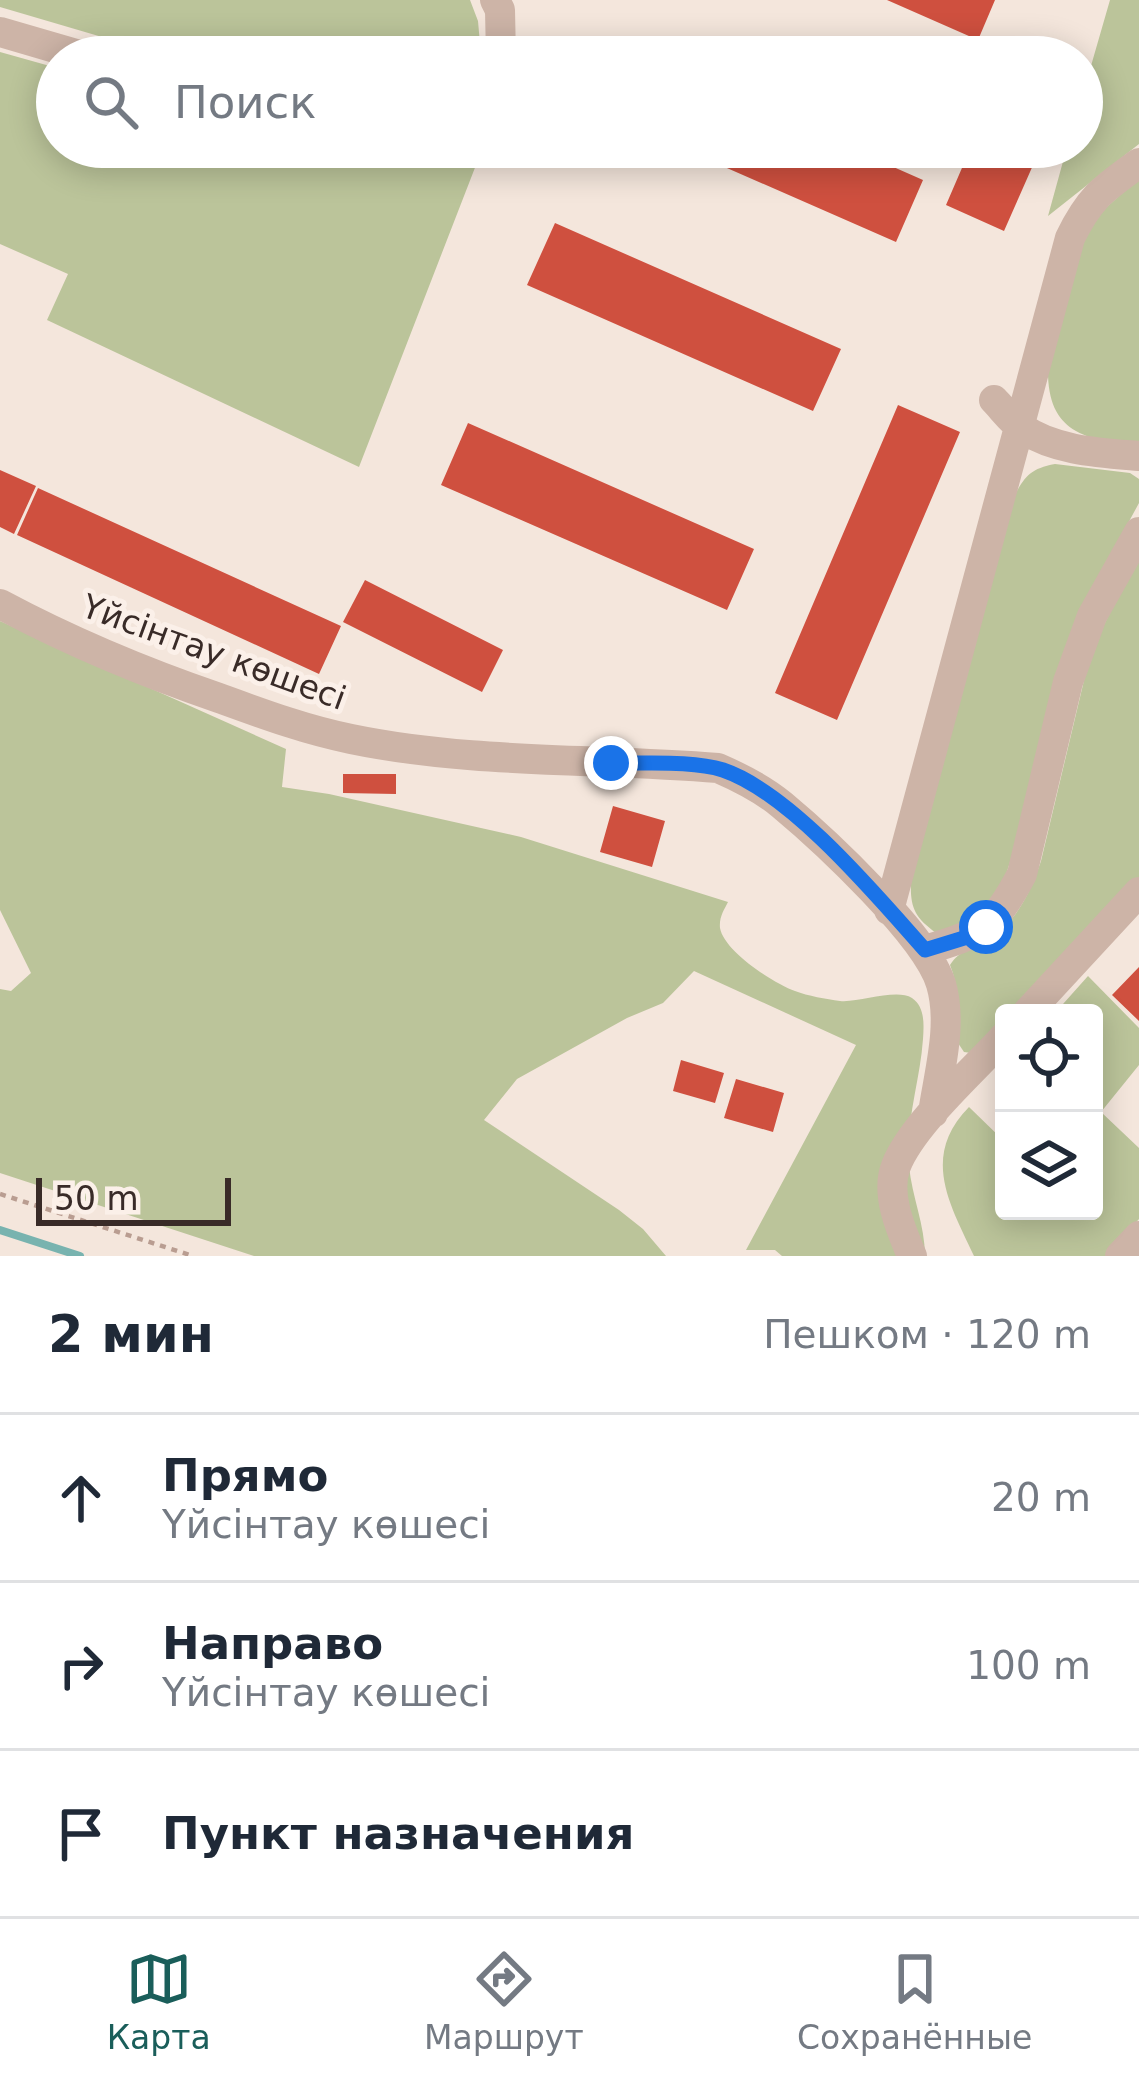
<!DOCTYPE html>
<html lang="ru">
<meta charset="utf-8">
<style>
:root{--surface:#fff;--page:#f2f2f3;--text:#1f2937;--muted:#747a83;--line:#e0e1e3;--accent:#1a5e5a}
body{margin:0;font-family:"DejaVu Sans",sans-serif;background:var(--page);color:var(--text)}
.controls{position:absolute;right:36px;bottom:36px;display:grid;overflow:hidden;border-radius:12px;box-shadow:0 6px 30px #0003}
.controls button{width:108px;height:108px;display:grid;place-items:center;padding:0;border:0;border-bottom:3px solid var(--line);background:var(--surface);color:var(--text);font:60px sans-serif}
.scale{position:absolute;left:36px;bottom:30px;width:195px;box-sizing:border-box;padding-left:12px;border:6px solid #392b28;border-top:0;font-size:33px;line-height:42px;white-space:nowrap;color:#392b28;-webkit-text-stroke:9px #fbf0e9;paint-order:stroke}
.stop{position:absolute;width:36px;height:36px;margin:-27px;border:9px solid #1a73e8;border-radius:50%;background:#fff}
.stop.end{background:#1a73e8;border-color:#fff;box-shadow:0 3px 12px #0008}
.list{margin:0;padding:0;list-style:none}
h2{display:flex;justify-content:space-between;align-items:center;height:156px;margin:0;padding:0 48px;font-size:51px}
h2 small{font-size:39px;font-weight:400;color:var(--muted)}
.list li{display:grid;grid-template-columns:78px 1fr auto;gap:36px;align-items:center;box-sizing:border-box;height:168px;padding:0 48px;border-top:3px solid var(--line)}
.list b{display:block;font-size:45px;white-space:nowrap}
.list p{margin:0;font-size:39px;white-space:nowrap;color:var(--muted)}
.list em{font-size:39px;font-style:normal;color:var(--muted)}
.icon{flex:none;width:66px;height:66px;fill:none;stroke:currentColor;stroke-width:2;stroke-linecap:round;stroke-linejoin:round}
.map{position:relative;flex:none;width:1139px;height:1256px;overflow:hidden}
.search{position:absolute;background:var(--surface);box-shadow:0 6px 30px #0003;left:36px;right:36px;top:36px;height:132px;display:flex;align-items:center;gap:30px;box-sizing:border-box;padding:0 42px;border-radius:66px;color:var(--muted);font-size:45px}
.sheet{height:660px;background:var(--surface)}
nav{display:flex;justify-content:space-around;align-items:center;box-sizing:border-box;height:168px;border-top:3px solid var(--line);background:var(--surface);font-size:33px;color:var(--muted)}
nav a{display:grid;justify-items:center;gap:6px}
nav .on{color:var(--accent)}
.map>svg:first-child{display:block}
.green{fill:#bbc49a}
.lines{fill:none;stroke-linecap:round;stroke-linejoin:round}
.stream{stroke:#78b3af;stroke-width:8}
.building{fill:#cf503f}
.path{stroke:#b99d91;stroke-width:4.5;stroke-dasharray:6 6;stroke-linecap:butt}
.minor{stroke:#cdb4a7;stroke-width:30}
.route{stroke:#1a73e8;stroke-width:15}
.labels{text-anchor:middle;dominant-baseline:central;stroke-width:10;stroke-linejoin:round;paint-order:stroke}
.street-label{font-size:33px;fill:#392b28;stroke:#fbf0e9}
</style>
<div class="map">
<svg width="1139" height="1256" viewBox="0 0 1139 1256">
<rect width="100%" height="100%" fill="#f4e6dc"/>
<!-- green -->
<path class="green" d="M0,0H470L478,21L481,55L480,57H170L0,7Z
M1110,0H1139V144L1048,216L1067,147H1082V97Z
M0,52L57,68V147H340L403,160L438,153L450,147H483L359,467L47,320L68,274L0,244Z
M1139,178V448C1083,438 1046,433 1048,365L1088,224Z
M1055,464L1130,473L1139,479V503L1108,560L1000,893L978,920L936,933C914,917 910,907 911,881L1011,502C1024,478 1028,469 1055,464Z
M1139,554V881L1017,1013H1004V1028L971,1053L964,1052L956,1040C959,1013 960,991 950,965C960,949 977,947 992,937C1019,918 1031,890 1041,861L1091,651Z
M0,621L286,749L282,787L329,794L521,837L728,902C724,910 719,917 720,928C724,951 773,983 795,991C808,996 826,999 840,1001C859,1003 896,988 912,998C925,1007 924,1024 923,1039C920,1082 905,1122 909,1166C912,1197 925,1225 925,1256H782L775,1250H746L856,1045L694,971L663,1003L627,1018L517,1079L484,1120L619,1210L643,1229L666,1256H254L0,1173V989L11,991L31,973L0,910Z
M1088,976L1139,1028V1065L1101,1112L1139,1148V1219L1106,1256H974C949,1203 921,1156 969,1107L1004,1141V1211H1094V1120L1101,1112L1094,1105V1013H1055Z"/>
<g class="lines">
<!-- stream -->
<path class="stream" d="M0,1230L80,1256"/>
</g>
<!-- building -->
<path class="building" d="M887,0H995L978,40Z
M679,147H848L923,180L896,242Z
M971,147H1041L1004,231L946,205Z
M555,223L841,349L813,411L527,285Z
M898,405L960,432L837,720L775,693Z
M468,423L754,549L727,610L441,485Z
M0,470L36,486L14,534L0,527Z
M38,488L341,626L319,674L17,535Z
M365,580L503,650L482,692L343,622Z
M343,774H396V794L343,793Z
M613,806L665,821L652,867L600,852Z
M1139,967V1021L1112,995Z
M681,1060L724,1073L715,1103L673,1091Z
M736,1079L784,1093L773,1132L724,1118Z"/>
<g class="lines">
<!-- path -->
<path class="path" d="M0,1194L193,1256"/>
<!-- minor -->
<path class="minor" d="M495,0L500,10L501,57
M0,32L86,57
M994,400C1003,409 1011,421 1022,428C1054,451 1102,453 1139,456
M0,604C71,642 143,672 219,698C263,714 306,730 351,739C472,764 596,758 718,768C741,778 763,789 782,805C824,840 926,935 941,984C953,1025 939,1072 933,1113
M889,910L1070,238C1090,197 1103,189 1139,163
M925,950C981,934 994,927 1022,874L1068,682L1092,616L1139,532
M1027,1013L1139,892
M912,1256C901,1230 885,1194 896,1166C912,1125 973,1071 1004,1037
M1120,1256L1139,1236"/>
</g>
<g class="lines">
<!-- route -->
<path class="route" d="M611,763C644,764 692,760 723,770C791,793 877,896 925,950L964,938L986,927"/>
</g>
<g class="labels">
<!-- street labels -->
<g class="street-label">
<text transform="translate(214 652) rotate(20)">Үйсінтау көшесі</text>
</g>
</g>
</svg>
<div class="controls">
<button><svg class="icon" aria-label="locate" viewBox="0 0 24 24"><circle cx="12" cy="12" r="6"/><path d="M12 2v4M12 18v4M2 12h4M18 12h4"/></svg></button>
<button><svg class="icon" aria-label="layers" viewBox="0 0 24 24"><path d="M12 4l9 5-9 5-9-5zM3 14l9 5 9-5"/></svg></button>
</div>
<div class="scale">50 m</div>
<div class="stop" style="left:986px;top:927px"></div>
<div class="stop end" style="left:611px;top:763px"></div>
<div class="search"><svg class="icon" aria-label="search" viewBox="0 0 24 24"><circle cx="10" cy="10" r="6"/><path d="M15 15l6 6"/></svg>Поиск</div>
</div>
<section class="sheet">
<h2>2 мин<small>Пешком · 120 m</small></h2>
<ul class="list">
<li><svg class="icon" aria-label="ahead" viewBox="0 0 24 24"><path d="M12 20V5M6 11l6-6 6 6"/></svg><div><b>Прямо</b><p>Үйсінтау көшесі</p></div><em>20 m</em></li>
<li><svg class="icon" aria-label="right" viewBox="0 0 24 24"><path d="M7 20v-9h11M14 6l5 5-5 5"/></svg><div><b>Направо</b><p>Үйсінтау көшесі</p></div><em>100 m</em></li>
<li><svg class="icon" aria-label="arrive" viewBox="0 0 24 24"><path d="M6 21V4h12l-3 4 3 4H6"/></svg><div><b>Пункт назначения</b></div></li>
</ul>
</section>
<nav>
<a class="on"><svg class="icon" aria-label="map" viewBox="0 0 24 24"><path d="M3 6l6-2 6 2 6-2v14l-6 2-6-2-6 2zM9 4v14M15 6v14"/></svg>Карта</a>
<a><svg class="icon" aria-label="directions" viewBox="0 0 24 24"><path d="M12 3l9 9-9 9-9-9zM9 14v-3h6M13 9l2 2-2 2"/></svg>Маршрут</a>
<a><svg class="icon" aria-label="saved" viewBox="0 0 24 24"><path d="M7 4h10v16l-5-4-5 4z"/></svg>Сохранённые</a>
</nav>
